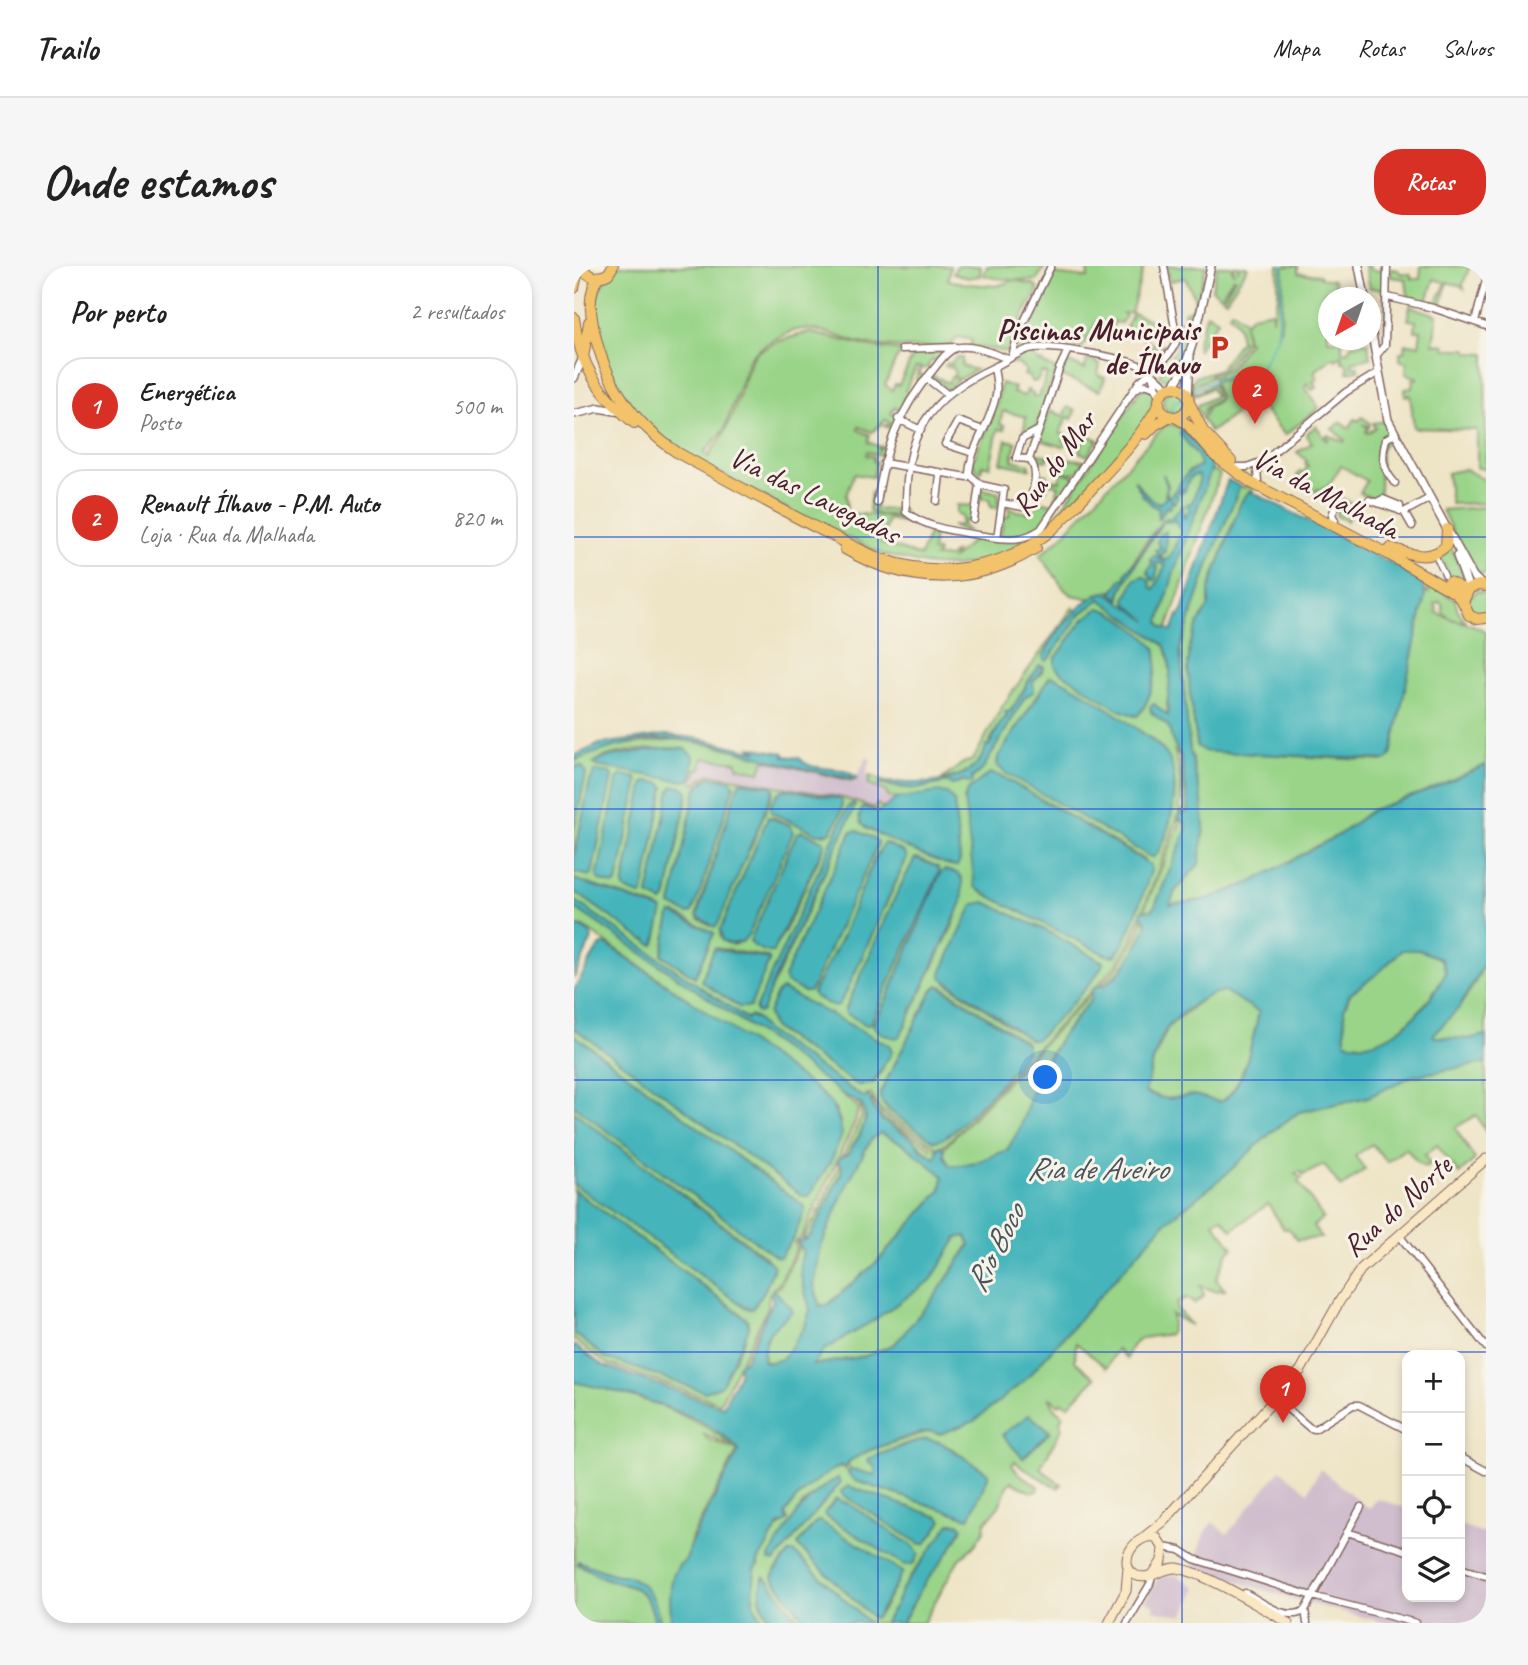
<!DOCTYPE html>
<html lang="pt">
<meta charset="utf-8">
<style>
:root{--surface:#fff;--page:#f6f6f6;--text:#222;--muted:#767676;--line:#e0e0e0;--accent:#d93025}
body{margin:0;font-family:Caveat,sans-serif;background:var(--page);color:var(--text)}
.controls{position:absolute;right:21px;bottom:21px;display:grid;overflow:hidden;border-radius:14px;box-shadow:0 4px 10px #0003}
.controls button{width:63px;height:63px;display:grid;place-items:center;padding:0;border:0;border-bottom:2px solid var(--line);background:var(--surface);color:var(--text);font:35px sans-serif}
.compass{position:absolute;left:744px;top:21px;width:63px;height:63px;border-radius:50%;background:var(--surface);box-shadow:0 4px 10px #0003;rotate:220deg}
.you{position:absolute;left:472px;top:812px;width:24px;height:24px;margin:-18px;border:5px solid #fff;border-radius:50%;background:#1a73e8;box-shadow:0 0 0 10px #1a73e833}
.badge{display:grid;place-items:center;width:46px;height:46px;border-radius:50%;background:var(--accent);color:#fff;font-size:23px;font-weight:700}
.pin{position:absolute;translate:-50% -58px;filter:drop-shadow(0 2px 4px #0008)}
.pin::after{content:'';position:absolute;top:37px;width:24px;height:21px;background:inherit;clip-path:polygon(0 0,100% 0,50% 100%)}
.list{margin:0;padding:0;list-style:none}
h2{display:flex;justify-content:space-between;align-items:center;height:91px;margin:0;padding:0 28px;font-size:30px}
h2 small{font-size:23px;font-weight:400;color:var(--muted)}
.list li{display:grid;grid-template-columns:46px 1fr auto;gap:21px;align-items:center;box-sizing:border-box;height:98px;margin:0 14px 14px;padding:0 14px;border:2px solid var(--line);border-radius:28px}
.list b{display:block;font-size:26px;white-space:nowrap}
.list p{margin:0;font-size:23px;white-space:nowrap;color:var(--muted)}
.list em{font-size:23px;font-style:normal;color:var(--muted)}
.icon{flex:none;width:38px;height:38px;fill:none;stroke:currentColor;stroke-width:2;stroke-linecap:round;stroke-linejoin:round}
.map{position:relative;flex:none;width:912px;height:1357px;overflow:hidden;border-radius:28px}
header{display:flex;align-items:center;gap:42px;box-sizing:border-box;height:98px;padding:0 35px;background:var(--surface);border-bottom:2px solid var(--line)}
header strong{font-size:33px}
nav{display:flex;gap:38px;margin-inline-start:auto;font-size:24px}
.intro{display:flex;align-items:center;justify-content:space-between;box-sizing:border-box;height:168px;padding:0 42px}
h1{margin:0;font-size:49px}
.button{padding:18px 32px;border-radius:28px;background:var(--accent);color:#fff;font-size:24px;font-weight:700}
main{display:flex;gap:42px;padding:0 42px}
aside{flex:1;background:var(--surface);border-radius:28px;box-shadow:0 4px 10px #0003}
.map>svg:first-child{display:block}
.industrial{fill:#d0bdcd}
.green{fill:#99d488;stroke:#727a5a;stroke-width:2;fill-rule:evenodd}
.water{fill:#45b5bb;stroke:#486a73;stroke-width:2;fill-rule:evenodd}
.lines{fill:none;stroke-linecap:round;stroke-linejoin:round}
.stream{stroke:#45b5bb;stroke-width:2}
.pedestrian-casing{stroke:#836461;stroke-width:7}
.minor-casing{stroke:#836461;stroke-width:9}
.tertiary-casing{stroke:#836461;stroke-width:10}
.secondary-casing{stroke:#836461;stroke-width:11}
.primary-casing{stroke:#836461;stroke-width:12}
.pedestrian{stroke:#fff;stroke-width:4.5}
.minor{stroke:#fff;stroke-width:6}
.tertiary{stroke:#fff;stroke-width:7}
.secondary{stroke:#fae7c3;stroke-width:9}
.primary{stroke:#f2c36a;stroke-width:10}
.grid{fill:none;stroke:#1d4ed8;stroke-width:2;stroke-opacity:0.55}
.labels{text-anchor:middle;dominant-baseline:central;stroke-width:6;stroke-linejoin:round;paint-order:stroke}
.poi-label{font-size:30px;font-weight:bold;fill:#4a1f2b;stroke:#f7f3e8;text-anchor:end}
.street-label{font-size:30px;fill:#4a1f2b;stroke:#f7f3e8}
.water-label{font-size:32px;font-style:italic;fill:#48545d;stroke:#f7f3e8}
</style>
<header>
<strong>Trailo</strong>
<nav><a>Mapa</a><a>Rotas</a><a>Salvos</a></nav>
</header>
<div class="intro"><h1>Onde estamos</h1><a class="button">Rotas</a></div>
<main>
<aside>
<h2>Por perto<small>2 resultados</small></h2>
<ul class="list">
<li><span class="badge">1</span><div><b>Energética</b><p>Posto</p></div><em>500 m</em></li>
<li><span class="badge">2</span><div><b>Renault Ílhavo - P.M. Auto</b><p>Loja · Rua da Malhada</p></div><em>820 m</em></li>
</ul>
</aside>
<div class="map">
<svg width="912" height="1357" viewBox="0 0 912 1357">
<rect width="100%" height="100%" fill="#f7f3e8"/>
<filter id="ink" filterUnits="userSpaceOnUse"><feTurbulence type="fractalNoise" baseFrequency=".0143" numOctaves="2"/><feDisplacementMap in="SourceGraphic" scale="14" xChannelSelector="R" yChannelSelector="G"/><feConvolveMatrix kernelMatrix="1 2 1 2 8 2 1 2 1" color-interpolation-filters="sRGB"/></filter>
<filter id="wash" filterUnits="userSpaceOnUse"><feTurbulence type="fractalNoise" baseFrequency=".00686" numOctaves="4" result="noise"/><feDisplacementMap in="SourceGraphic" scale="28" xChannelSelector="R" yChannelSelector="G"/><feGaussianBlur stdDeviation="1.57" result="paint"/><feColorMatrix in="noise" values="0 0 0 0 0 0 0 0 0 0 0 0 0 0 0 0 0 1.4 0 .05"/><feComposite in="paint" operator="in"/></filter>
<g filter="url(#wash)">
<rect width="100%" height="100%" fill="#eee4c6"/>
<!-- industrial -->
<path class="industrial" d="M293,491L297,494L292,508L296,510L294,519L311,525L315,531L322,533L309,542L306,540L302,542L266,531L135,508L121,519L117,515L129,492L163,496L187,506L190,494L280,516Z
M746,1203L795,1243L803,1233L833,1242V1331H886V1259L912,1268V1357H813L722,1334L620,1302L628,1273L638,1256L653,1268L706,1204L734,1226Z
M601,1308L623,1322L609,1350L579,1344L581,1340L572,1335L584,1312Z"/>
<!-- green -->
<path class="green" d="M42,0H376L374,14L393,18L423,20L440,14L461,19L464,24L450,47L433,86L396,80L398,74L384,71L378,76L379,79C346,83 314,83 282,76C267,72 251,64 235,63C218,61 183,81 175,94L150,164L130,187L133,190L136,191L135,188C159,162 165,125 178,93L184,86L202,76L235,66L296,81L329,85L322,93L311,119L318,124L321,118L325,119L340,87L370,86L362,95L359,93L354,99L355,101L347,103L345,107L351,111L348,116L342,114L346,101H342L331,125L338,130L334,132L330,131L328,135L332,138L327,145L321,141L317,147L323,151L319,163L310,160L317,157L312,154L298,166L285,161L284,164L296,169L294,176L304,180L305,184L307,180L312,182L310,190L293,186L292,189L300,191L299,195L302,196L299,211L280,208L272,229L273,247L322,251L329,254L328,256L314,253L307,277L346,290L356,265L360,266L358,286L363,285L364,287L361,291H374L382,285L377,294L401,272L419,274L425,271L429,259V252L435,250V242L428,237L443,245L456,247L461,238L465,239L466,235L482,239L476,253L480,254L566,124L574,122L579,127L577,143L561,170L477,260L448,280L416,293L383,300L355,299L310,289L225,249L111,188L65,153L29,92L21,45L23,30L28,19Z
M383,0H407L406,10L394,12L379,7Z
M413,0H471L462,15C448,13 420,15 410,9Z
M513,0H570L557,47H549L552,50L547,57L540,56L537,66L532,64L533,57L524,54L508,82C485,77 466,74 444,85C441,67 468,25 477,8L514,12Z
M593,0H632L605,106L601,115L596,116L585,110C596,86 610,86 603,55L612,54L610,46L620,42L621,31L611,12L596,15Z
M643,0H656L660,8L659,0H664V5L665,0L674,1L652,34L649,32L661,12H659L647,30L638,23Z
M704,0H708L704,72L707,62L710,0H724V7L746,9V12L760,14L762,23L759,24L763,31H758L755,26L750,27L752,39H754V48L748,51V57L754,56V74H768V86L774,85L777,79L794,76L796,92L778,96V100H783L785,104L773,106L774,101L771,96H768L767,89L762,94L759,91L740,106L744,112L739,116L743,121L738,124L733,117L731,121L745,142L711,169L682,133L636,166L627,152L631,149L633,142L643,136L646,132L640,116L678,109L685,106L640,113L638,111L654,104L675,76L673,75L670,57L672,75L651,103L637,108L636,112L618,121V116L621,111L646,103L666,75L669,76L665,72C667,63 662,53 655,48L658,44L672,56L678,49L699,45L698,54L704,31Z
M791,0H796L797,4L808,5V0H811L812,23L796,22Z
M847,0H896L889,18L890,23L887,20L873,16L867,41L857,38L858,35L863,36L872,17L860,13L853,36L834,30L832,13L817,11V3L824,4L827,8H836L838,13H846Z
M836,40L863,49L859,78L871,79V83H893L894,87L911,88L912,203L903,202V164L840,162L836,129L831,130V123L838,122L839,113H843V111L832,108L833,97L826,94V86H830L831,78L845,79L847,65H841L842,55L834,54Z
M559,47L588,59V61L583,64L576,63V65L583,68L581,70L575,68L573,73L551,63Z
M633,47L644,54L624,84L623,78Z
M596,61C598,70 600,76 594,84L587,80L586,82L593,86L581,99H576L585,83L571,79V76L594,80Z
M461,85L459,90L467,97L469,95L470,98L482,103L462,161L449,168L452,151L429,145L426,158L431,160L430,164L424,163L416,201L408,199L407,206L402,204L399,195L422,142L427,117L441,122L439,127L451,130L453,124L459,127V130L465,131L473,108L468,106L463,115L459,116L454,110L450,109L452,104C442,96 447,100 436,96Z
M383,91L388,92V100L402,104L385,113L373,123L356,111L358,109L374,117L377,111L385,113L379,110L381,108L379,102L371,100L373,97L378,99L377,97Z
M513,93L526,98L524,109L531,112L526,125L487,110L494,96L511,103Z
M639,118L644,133L631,141L629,147L626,149L622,140L641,130L637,122L620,130L619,125L623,127Z
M589 136a11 11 0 1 1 22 0a11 11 0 1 1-22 0Z
M494,141L501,145L498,153L493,151L486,167L491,169L489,175L493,176L490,181L466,174L476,144L489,150Z
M788,151L796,157L795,161L789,158L794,162L792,166L794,167L801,162L799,157L811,155L817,167L807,183L806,223L803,235L786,227L793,215L767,200L752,223L749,221L747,225L762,234L761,236L744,223L743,226L733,222L734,219L723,210L726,205L729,207L734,200L731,197L733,195L723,186L738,177L732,168L742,160L753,175L755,173L752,170L754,169L770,176L771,174L758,163L767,156L775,162L781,153L785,155Z
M597,158L610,163L641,197L639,199L610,164L606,168L624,190L626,200L615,205L594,233L592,225L591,234L586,237L578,236L561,216L577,238L585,242L583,254L598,234L600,237L604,231L601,229L607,222H612V216L618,210L624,209L626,212L618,237H614L616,243L613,251L609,252L607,241L597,252C582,253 557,300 551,312C548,316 543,321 539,325H536L546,333C545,319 580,269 589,255H603L607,266L598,289L590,295L587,290L592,277L591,271L587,270L585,289L589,295L583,293L579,295L573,306L578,312L584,302L581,301L582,297L590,298L591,301L580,323H577L569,310L561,313L555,325L553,338L573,353V356L532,326L522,328L518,333L498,329L491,324L466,289L486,272L590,160Z
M509,167L524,174L514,190L505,186L507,181L506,177L508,178L510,173L507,171Z
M432,174L442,176L438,194L455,198L456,203L427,197Z
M462,188L511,195L502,207L488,206L501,210L484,235L480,234L485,220L474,217L472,224L468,223V213H466L467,208L473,209V214L486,215L487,193L474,191L473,195L464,193Z
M637,203L646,208L593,363L588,361L585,356L601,303Z
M891,203L912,215V237L877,238L873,207Z
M672,219L679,224L670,231L656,264L635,323V340L628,350L616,379L614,402L623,480L630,485L809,495L817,489L850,325L855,327L854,317L881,334L884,345L892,355L879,354L869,347V340L866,336L860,338L863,343L862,346C878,356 897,355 912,366V499L847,527L798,544L766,568L676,617L633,633L596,639L601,625L625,598L619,492L616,486L606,383L635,297L666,220L670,222Z
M405,222L425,227L424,242L417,241L415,233H407L408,230L404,229Z
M297,226L303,227L301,243L330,244V246L326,249H305L295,245Z
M769,233L779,238L773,255L763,250L762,246Z
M383,239L401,240L399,254L390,255V260L394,265L385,263L378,259L387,260L388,250L383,248Z
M912,241V307L907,308C891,299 877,261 868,244Z
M877,281L891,313L890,320L873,312L874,306L865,289Z
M903,325L912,327V348L906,350L895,344L894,333Z
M526,333L590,379L594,387L596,403V421L593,437L594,451L586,443L577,446L595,461L598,474L607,490L615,536V543L610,548L607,547L611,541L606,492L600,483C606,505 610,529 604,551L612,558L613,563L581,640L577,644H570L606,557L604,552L556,678L544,697L372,878L364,881L363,890L361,892C352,887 347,881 340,874C325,859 300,856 297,832L307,847L359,883L363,882L306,843L297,828L290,832L284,828L191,764L183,753L176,750L173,753L0,634V625L65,671L80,679L86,642L0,613V606L7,608L16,515L0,591V564L12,507L5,500L0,502V495L33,481L101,473L148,481L282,514L278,515L190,494L186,506L163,501V496L129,492L127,503H123L120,512L117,515L121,518L135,508L266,531L301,542L303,538L309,542L305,546L291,541V562L362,594H386L380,536L364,526L335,532L315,531L311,525L294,519L296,510L312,516L306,517L307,519L342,523L373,516L379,519L397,513L408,504L451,431L459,426V416L470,403L469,400C456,407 453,418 446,430C440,440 434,448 427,457C404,489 414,504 367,514L389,497L399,494L429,439L499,341L501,344L475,393L506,348ZM525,342C546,346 565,368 581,382C586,399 576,438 563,450H559L481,393L509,354ZM475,411C501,422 523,436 546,452C559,461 575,469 586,481C611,507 598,555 585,584L423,500L424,491ZM102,482L111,483L120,491L112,515L19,497C34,484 82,482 102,482ZM416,507L429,511L571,594L562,648L537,690L406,625L395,523ZM135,511L160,519L118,646L125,519ZM64,513L43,617L40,619L25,614ZM169,516L196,520L200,524L178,578L138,660L125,653L123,646L165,518ZM70,517L90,521L68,628L49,620ZM98,521L114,526L92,633L88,636L74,629ZM203,528L268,543L256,567L244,568L198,547L197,540ZM275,539H281L280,543L203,711L181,744ZM198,551L216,559L162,679C152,678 145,675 146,664ZM228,565L249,575L251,579L211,665L196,687ZM283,565L293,570L303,580L230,726L212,716L275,571L277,566ZM311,577L330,586L333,592L274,722L267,735L239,726L268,671L300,594ZM344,592L360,599L271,745L323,627ZM371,604L378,607L389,631L379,659L329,764L299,758L312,735L367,606ZM101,647L140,667L121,711L88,689L96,650ZM471,664L529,696C521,721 476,755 456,774L373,717ZM142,682L194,691L165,741L127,715L140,683ZM368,720L451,776C434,799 386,871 360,875L316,845L309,839L306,827L358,725L361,721ZM195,751L309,803L299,818L284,819L205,766L199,761Z
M0,641L209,783L255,817L285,842L281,856L228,970L221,976L222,982L206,1016L195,1028L194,1041L146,1137L32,1097L0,1074V1067L32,1092L138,1123L145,1120L149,1116L171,1071L166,1047L0,924V918L175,1043L181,1040L200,1003L193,992L0,846V840L201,990L206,991C216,977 229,957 230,940L0,769V762L230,930C258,891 291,861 241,822L16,665L8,660L0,663Z
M569,651L573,658C565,682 549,706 528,720H525C547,701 562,679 569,651Z
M828,684H846L867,693L872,706C856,735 829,772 793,778C786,779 778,777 771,776L770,742L776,728L804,707Z
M912,686V769L894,773L861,771L859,769C880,747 907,719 912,686Z
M650,725L685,746C679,771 670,824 646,836L620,829L593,833L571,826L580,793L594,761L633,729Z
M518,727L517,734C494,759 473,788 460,820C454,836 446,873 433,884C422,894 390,899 376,900L370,889V882Z
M912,797V866L902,849L881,862L901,893L885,908L863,879L851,889L856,898L851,901L844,897L832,882L813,896L798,878L781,890L791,903L767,921L750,899L729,909L726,905L721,908L728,912L724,915L749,952L739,960L747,972L723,974L714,962L710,963L694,938L658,964L648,952L640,957L659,982L654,986L642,1013L651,1024L641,1025L626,1020L630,1028L629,1031L620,1037L611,1032L603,1037V1043L617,1059L597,1048L599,1055L596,1068C577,1072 559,1066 553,1093L543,1083L533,1102L502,1077L501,1095L521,1112L494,1140L488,1136L485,1139L475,1131L482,1144L489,1149L486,1155L488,1162L466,1202L487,1219L484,1222L447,1201L441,1195L438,1199C445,1210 454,1213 465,1221L463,1225L457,1226L437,1216L434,1218L425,1240L411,1257L410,1265L400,1280L385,1293L349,1357H328L348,1321L387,1266L386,1258L383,1257L346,1297L328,1323L322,1338L310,1357H295L220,1286H216L201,1305L199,1312L233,1357H226L191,1311L187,1339L198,1357H190C186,1351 181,1344 179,1337C172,1313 194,1265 214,1254L211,1248C224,1227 245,1208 269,1200L282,1215L395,1252L414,1211C397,1197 375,1175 353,1174C338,1172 310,1188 295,1193L301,1200L302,1207L299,1209L276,1203L274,1200L275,1195L296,1184L356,1165L486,1076L564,985L590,958L650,910L701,863L725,846L794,831L838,810ZM455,1149L476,1165L449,1192L442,1159ZM266,1217L201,1295L195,1294L228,1239L237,1230ZM267,1227L362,1264L352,1277L346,1278ZM262,1233L275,1238L331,1299L253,1251L251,1246ZM243,1255L322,1318L308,1344L299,1352L225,1281L224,1278Z
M282,836L288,839C297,859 282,872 273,889L267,891L270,888L287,852V840Z
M307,867L332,880L370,909L367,924L304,995L253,1039L246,1040L240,1019L247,980L269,926L291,884L298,872Z
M263,894L268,901L267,907L237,969L233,973L229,972L241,952L265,900Z
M391,970L396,978L361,1030L321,1078L292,1090L238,1099L250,1084L300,1054L357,1014L383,971Z
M224,978L229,986C223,1007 238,1024 236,1045C235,1055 217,1086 209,1092C204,1096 195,1097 189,1095L190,1084L197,1062L208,1055L217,1042L199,1023L206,1020L224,983Z
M0,1116C64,1129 110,1144 164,1182L129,1168L135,1174L164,1184L118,1270L114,1289L110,1296L105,1299L97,1319V1357H87C85,1350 83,1342 80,1336C68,1309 28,1307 4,1296L3,1298C13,1303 23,1309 33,1313C64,1323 74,1322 81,1357H0Z"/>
<!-- water -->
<path class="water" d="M608,163L639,199L601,303L585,356L588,361L598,365L604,349L606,350L654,214L666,220L635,297L606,383L616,485L628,535L630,561L625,598L601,625L596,639L633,633L676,617L766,568L798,544L847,527L912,499L911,696L885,742L859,769L861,771L894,773L912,769V797L838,810L794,831L725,846L701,863L650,910L590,958L450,1115L400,1155L366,1168L356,1165L339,1169L296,1184L275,1195L272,1202L267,1199C244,1213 225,1225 211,1248L213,1255L205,1259L183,1297L185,1299L181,1302L179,1337L190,1357H97L96,1329L99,1309L105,1299L111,1296L119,1273L165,1184C131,1146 49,1126 0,1116V1079L28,1099L149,1141L166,1106L164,1099L171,1094L199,1035L197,1027L199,1023L217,1042L218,1046C197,1065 190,1064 189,1095L194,1097L209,1093L231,1060L236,1044L227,1010L226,998L229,986L224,975L233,973L237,969L267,907L268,901L263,894L273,889L286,869L292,852L288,839L267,827L209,783L0,641V634L173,753V751C183,749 186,758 191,764L284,828L290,832L294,829L300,843L308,854L340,874L349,885L361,892L365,880L370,882V890L376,900L398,898L433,884L446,862L461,817L487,771L517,734L519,722C523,721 527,720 530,719C548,712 567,675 573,658L567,649L568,645L577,644L581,640L613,563L612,558L604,551L605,549L613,546L615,543L607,490L598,474L595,461L577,446L576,441L580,438L594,450C592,427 602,401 590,379L526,333L506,348L475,393L471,395L469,392C476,371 510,329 532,326L574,355L553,338L551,333L561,313L569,310L575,314L577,322L580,323L591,301L590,298L582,297L581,301L584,302L581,314H578L573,306L579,297L576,293L580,289L589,295L581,284L587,282L583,276L586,268L592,265L591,286H588L587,290L591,295L597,289L607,266L603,255L589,256C579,271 545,319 545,333L536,325H540L547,313L551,312V307L565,291L589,253L597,252L609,239V252L613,251L611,248L615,246L616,241L613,240L614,237H618L626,212L624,209C613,209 614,218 611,225L606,228L609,223L607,222L602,229L604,231L600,237L598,234L596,242L592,241L584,254L585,242L581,241L569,230L560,214C568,222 573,234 586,237L591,233L593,220L589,208L594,220L592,225L595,232L614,207L626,200L624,190L606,168ZM828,684H846L867,693L872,706C857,736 829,771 793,778C787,779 778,777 771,776L770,742L776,728L804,707ZM650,725L685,746C679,771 670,825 646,836L620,829L593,833L571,827C575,808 583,774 595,760C609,744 630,729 650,725ZM307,867L332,880L369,910L367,924L304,995L254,1039L246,1040L240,1019L247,980L269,927L291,884L298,872ZM392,970L396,979L361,1030L321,1078L292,1090L239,1099L250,1084L300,1054L357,1014L383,972Z
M678,226L823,300L848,316L851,330L849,339L817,489L813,494L642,486L630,485L623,480L616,428L614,402L616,379L625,356L635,340V323L667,236L674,227Z
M525,342C541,345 571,369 581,382C586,399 576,438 563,450L545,444L485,405L481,400V393L509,354Z
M465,399L470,401L459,416L460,425L451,431L408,504L398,511V516L393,517L390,514L379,519L373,516L342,523L306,518C313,514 327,517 337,517C366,518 407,511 412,479L415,480L426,458L433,450L431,446L437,445Z
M477,410C495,414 582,473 593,489C609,512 597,572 580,591H577L430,506L423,499L424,491Z
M92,469L123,472L183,486L175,481L210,487V490L225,492C238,508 267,497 283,512L280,513C256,509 230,503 208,497C172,488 131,473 93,473C61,473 29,483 0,495V490L26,478Z
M91,482L111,483L120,491L118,510L115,514L108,515L22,500L19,497L36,490Z
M5,500L9,501L12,507L0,564V502Z
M21,505L36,507L38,511L18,608L15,610L0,606V591L16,515Z
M416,507L429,511L577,599V605C569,626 555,675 541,690L532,689L415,630L401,621L390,533L395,523Z
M48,509L62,512L64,516L43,617L39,619L25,614L23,611L44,512Z
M135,511L156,514L160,519L125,629L118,646L114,648L97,639L122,523Z
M73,515L87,517L90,521L69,627L67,629L51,624L49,620L69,520Z
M168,516L196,520L200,523L144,658L141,661L123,650L161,528L165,518Z
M100,520L110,521L114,526L92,633L88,636L74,629L96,523Z
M212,523L267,533C271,543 262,558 256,567L244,568L197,546C196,537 203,525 212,523Z
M364,526L373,527L380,536L386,594L383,600C371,601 299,567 287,558L285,550L289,541L305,546L322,533Z
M279,537L280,543L200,714L188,745L185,747L182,746V741L272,545Z
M194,551L216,559L219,567L175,668L168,676L156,678L148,674L146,664Z
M228,565L249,575L251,578L199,686C192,687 179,681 176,675L223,567Z
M283,565L301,573L304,577L238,722L235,726H230L212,716L210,711L275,571L277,566Z
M310,577L330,586L333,591L274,722L264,740L260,741L241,731L239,727L268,671L300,594Z
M341,592L364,601L365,607L297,757L293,759L273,748L271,745L323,627Z
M371,604L383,607L388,612V636L329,764L325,771C317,773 303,766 299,759L312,735L367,606Z
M0,613L89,644L81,678L77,679L72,673L69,674L0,625Z
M411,636L471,664L529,696C528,709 474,764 461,774H457L367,711V707L397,643L401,638Z
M98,647L140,667L121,711L88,689L96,650Z
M4,660L16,666L18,672L0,712V663Z
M32,678L152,759L241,822L257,837L266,857L268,869L258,893L236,929L234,931L226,928L0,762V724L22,685L28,679Z
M140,683L196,693L176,741H165L127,715Z
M364,719L451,776L453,782C451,796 385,861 370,872C365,875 366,874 360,875L316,845L306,833V827L358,725Z
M208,723L315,779L318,786L299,817L284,819L199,761L194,747L203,727Z
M0,769L230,940L231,943L220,971L206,991L201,990L0,840Z
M0,846L200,999L191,1024L178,1043L171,1041L0,918Z
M0,924L173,1053L175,1062L149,1116L145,1121L131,1126L32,1092L0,1067Z
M455,1149L476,1166L449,1192L428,1169Z
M353,1173L366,1176L414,1207V1211L395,1252L282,1215L274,1208L276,1203L301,1209V1200L296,1198L294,1193L339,1176Z
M264,1212L266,1217L201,1295L195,1294V1291C215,1259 229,1230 264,1212Z
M274,1220L365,1251L368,1255L352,1277L346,1278L269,1229L267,1225Z
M262,1233L275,1238L340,1281L345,1288L339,1298L331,1299L253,1251L251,1247Z
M243,1255H246L329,1306L302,1352H299L225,1281L224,1278Z
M376,1257H383L388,1261L378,1281L348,1321L328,1357H310L322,1338L328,1323Z
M216,1286H220L295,1357H233L199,1312L201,1305Z
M4,1295L38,1308L55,1310L69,1319L80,1333L87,1357H81C74,1321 64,1323 33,1313C22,1309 13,1302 3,1297Z
M189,1311L195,1315L226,1357H198L186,1333Z"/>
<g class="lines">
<!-- stream -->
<path class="stream" d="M620,124L641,114L678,108L686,103L705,69L709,0
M597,146L599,138L608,132"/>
</g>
</g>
<g filter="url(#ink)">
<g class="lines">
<defs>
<path id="pedestrian" d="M862,291L871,310"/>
<path id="minor" d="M814,31L859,42L912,60
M901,56L912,14
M328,83L382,81
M802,90L811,79L813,0
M438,91L444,68L477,0
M420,101C421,109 424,120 422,129C417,157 397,179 395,208L407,219L430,224L423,272C395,267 355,265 332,246C331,168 351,133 422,100C433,95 444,86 455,83C474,78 545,91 565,99C575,102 585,115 594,121
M578,109L585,131
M352,112L373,128
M562,123C570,117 574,118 582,123
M324,153L347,164
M465,164L485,103L494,84
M465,164L455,193L442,192L448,173Z
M821,167L812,173C807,191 808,203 821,217
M399,187L371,178L384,155L409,164
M310,197L393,211L395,208
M664,201H673L689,195L772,126L805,106
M684,215L683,204L687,197
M756,227L765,232L758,249L761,254
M795,234L830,246L856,232
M363,235L366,209L364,206
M803,236L809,233L826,240V245
M303,237C311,184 323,146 359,104C365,97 372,85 382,82C396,77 421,88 434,93
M428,237L454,242C458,226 467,206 455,193
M830,246L838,260
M400,254L405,219L403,216
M423,272C441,274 452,273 467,263L565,116C580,102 595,94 603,74L590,0
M825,969L912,1081
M701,1132L736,1162L741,1163L779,1139H785L833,1164
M886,1191L912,1205
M773,1266L833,1285
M589,1281L606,1284L620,1293L738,1330L842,1357
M886,1302L912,1310
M671,1327C689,1336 713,1357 731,1344
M553,1357L576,1318L579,1308
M733,1357L731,1344L787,1241"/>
<path id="tertiary" d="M785,0L791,32
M796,58L814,154L873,263L899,310L908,319
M0,112L9,92
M599,120C619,96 629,32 637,0
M614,131L616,90
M0,148L25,142L47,146
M883,290L895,323"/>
<path id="secondary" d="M570,1271L589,1256L727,1104L765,1036L787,1003L912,893
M580,1307L588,1295L589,1281L582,1271C560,1267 542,1298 561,1309C574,1316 589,1301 603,1302C630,1306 689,1342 714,1357
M535,1357L552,1325L554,1302"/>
<path id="primary" d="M8,0C13,12 23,13 34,8L39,0
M24,11C14,28 16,45 20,64C31,117 59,157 104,187C151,213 198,239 245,263C266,273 286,285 308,293C365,313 426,304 474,267C488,256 500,241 512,229C538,200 566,173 585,138
M0,22L5,0
M0,52C6,100 24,126 60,157
M9,92L15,56
M585 136a15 15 0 1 1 30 0a15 15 0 1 1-30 0Z
M615,136L629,165L657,195
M601,151L613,158L641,190L676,216L814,288L881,327L889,336
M572,168L581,159L596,150
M817,282C835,288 856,296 872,280L873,263
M271,283C333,319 400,321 462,282
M875,316L893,325
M912,320L904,319L895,323L889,336L895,349L903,353L912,352"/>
</defs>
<!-- pedestrian casing -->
<use href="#pedestrian" class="pedestrian-casing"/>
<!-- minor casing -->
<use href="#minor" class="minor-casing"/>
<!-- tertiary casing -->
<use href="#tertiary" class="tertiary-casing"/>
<!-- secondary casing -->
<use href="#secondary" class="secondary-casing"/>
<!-- primary casing -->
<use href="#primary" class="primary-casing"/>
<!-- pedestrian -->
<use href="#pedestrian" class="pedestrian"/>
<!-- minor -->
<use href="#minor" class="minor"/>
<!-- tertiary -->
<use href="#tertiary" class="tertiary"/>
<!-- secondary -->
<use href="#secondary" class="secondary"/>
<!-- primary -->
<use href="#primary" class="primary"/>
</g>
</g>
<!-- grid -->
<path class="grid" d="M304,0V1357M608,0V1357M0,271H912M0,543H912M0,814H912M0,1086H912"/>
<!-- icons -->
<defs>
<symbol id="parking-bare" viewBox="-9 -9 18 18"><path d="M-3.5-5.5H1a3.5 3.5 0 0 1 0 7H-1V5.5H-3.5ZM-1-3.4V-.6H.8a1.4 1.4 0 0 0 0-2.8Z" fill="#c8321e" stroke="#f7f3e8" stroke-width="2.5" paint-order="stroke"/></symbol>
</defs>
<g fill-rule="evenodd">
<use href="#parking-bare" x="628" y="64" width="35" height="35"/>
</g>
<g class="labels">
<!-- poi labels -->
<g class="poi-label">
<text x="625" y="64">Piscinas Municipais<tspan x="625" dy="34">de Ílhavo</tspan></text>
</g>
<!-- street labels -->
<g class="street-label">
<text transform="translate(480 197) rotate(-54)">Rua do Mar</text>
<text transform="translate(752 227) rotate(28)">Via da Malhada</text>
<text transform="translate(241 229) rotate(26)">Via das Lavegadas</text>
<text transform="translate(823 940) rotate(-42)">Rua do Norte</text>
</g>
<!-- water labels -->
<g class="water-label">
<text x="523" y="902">Ria de Aveiro</text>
<text transform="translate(421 982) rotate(-63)">Rio Boco</text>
</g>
</g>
</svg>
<div class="controls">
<button>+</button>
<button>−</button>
<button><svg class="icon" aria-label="locate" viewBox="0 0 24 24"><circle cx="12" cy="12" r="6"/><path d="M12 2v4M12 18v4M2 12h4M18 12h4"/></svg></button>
<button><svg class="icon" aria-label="layers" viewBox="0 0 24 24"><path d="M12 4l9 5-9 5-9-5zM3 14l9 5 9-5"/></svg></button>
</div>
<svg class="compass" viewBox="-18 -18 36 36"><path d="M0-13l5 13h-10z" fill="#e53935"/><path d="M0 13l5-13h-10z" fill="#767676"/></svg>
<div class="you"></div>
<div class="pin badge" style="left:709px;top:1157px">1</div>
<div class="pin badge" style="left:681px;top:158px">2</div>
</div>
</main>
